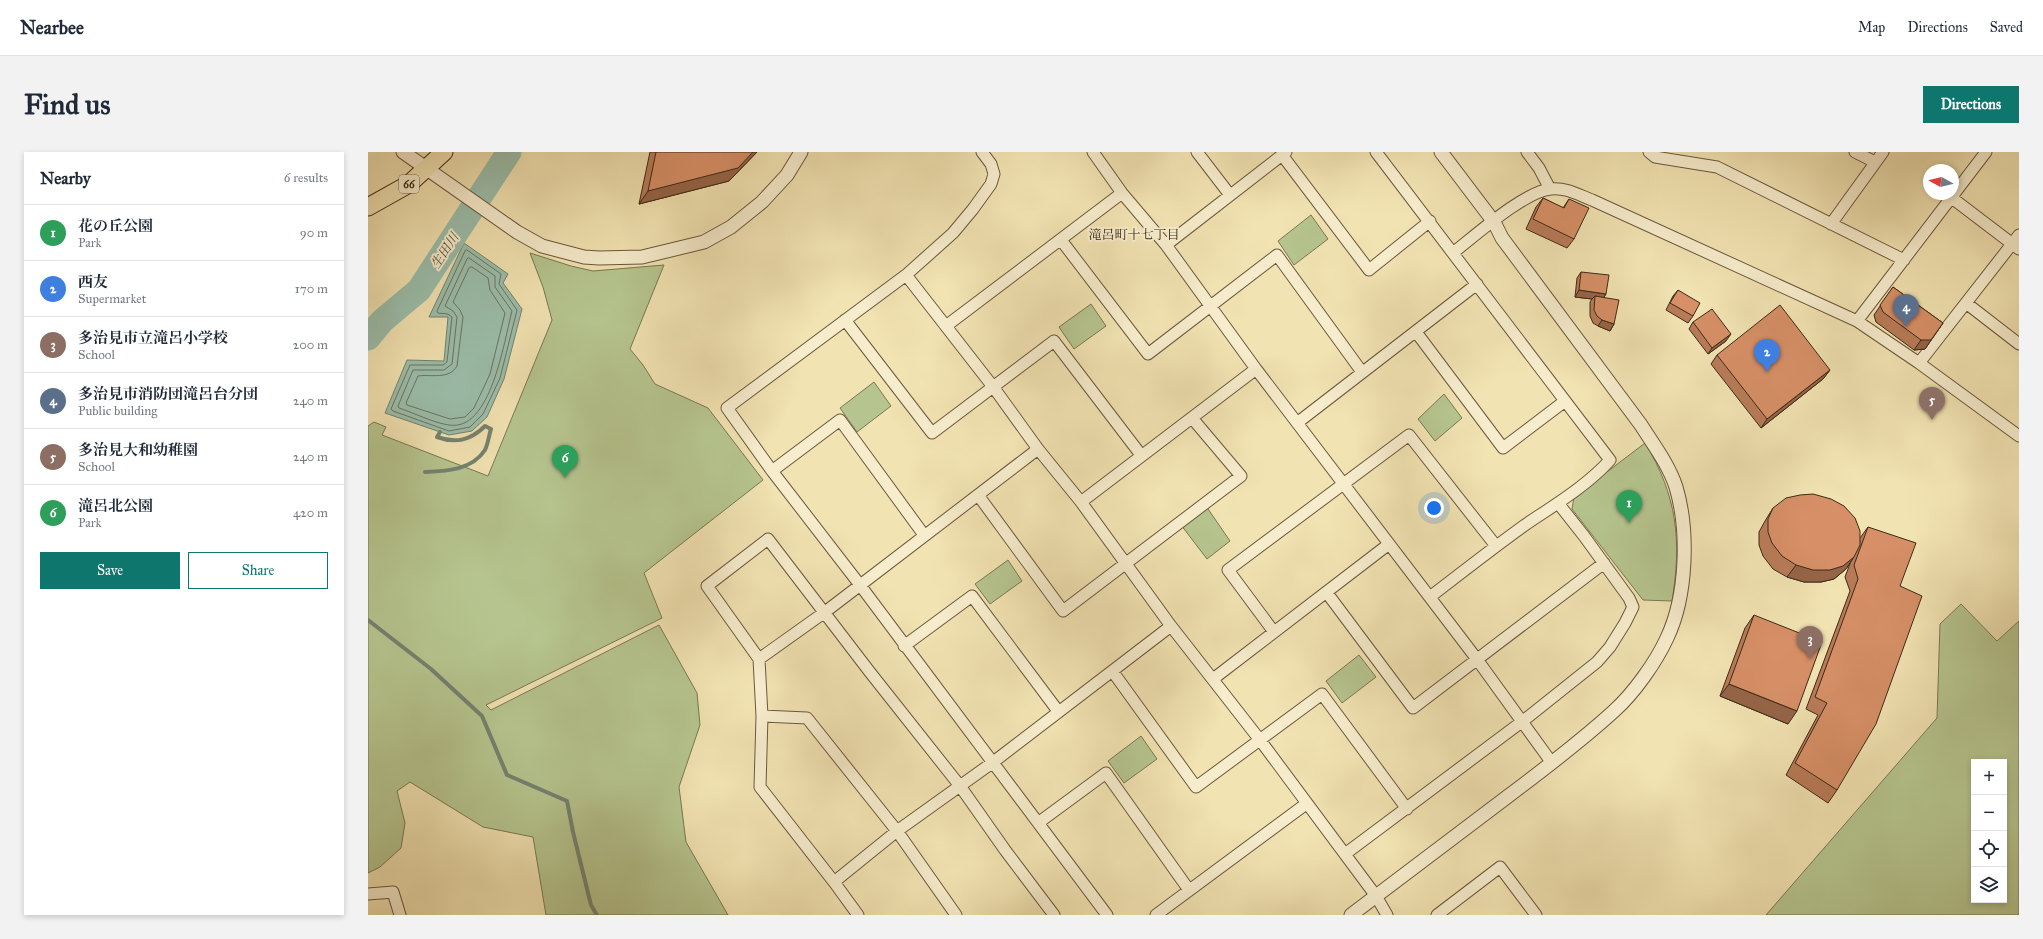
<!DOCTYPE html>
<meta charset="utf-8">
<style>
:root{--surface:#fff;--page:#f2f2f3;--text:#1f2937;--muted:#747a83;--line:#e0e1e3;--accent:#0f766e}
body{margin:0;font-family:"IM FELL Great Primer","Noto Serif JP",serif;background:var(--page);color:var(--text)}
.controls{position:absolute;right:12px;bottom:12px;display:grid;overflow:hidden;border-radius:0px;box-shadow:0 2px 6px #0003}
.controls button{width:36px;height:36px;display:grid;place-items:center;padding:0;border:0;border-bottom:1px solid var(--line);background:var(--surface);color:var(--text);font:20px sans-serif}
.compass{position:absolute;left:1555px;top:12px;width:36px;height:36px;border-radius:50%;background:var(--surface);box-shadow:0 2px 6px #0003;rotate:278deg}
.you{position:absolute;left:1066px;top:356px;width:14px;height:14px;margin:-10px;border:3px solid #fff;border-radius:50%;background:#1a73e8;box-shadow:0 0 0 6px #1a73e833}
.badge{display:grid;place-items:center;width:26px;height:26px;border-radius:50%;background:var(--accent);color:#fff;font-size:13px;font-weight:700}
.pin{position:absolute;translate:-50% -33px;filter:drop-shadow(0 1px 2px #0008)}
.pin::after{content:'';position:absolute;top:21px;width:14px;height:12px;background:inherit;clip-path:polygon(0 0,100% 0,50% 100%)}
.list{margin:0;padding:0;list-style:none}
h2{display:flex;justify-content:space-between;align-items:center;height:52px;margin:0;padding:0 16px;font-size:17px}
h2 small{font-size:13px;font-weight:400;color:var(--muted)}
.list li{display:grid;grid-template-columns:26px 1fr auto;gap:12px;align-items:center;box-sizing:border-box;height:56px;padding:0 16px;border-top:1px solid var(--line)}
.list b{display:block;font-size:15px;white-space:nowrap}
.list p{margin:0;font-size:13px;white-space:nowrap;color:var(--muted)}
.list em{font-size:13px;font-style:normal;color:var(--muted)}
.actions{display:flex;gap:8px;padding:12px 16px}
.actions a{flex:1;padding:9px 0;border:1px solid var(--accent);border-radius:0px;text-align:center;font-size:14px;color:var(--accent)}
.actions .main{background:var(--accent);color:#fff}
.icon{flex:none;width:22px;height:22px;fill:none;stroke:currentColor;stroke-width:2;stroke-linecap:round;stroke-linejoin:round}
.map{position:relative;flex:none;width:1651px;height:763px;overflow:hidden;border-radius:0px}
header{display:flex;align-items:center;gap:24px;box-sizing:border-box;height:56px;padding:0 20px;background:var(--surface);border-bottom:1px solid var(--line)}
header strong{font-size:19px}
nav{display:flex;gap:22px;margin-inline-start:auto;font-size:14px}
.intro{display:flex;align-items:center;justify-content:space-between;box-sizing:border-box;height:96px;padding:0 24px}
h1{margin:0;font-size:28px}
.button{padding:10px 18px;border-radius:0px;background:var(--accent);color:#fff;font-size:14px;font-weight:700}
main{display:flex;gap:24px;padding:0 24px}
aside{flex:1;background:var(--surface);border-radius:0px;box-shadow:0 2px 6px #0003}
.map>svg:first-child{display:block}
.green{fill:#b6c58f;stroke:#797854;fill-rule:evenodd}
.water{fill:#9bbeab;stroke:#758370}
.lines{fill:none;stroke-linecap:round;stroke-linejoin:round}
.shore{stroke:#6c7462;stroke-width:1}
.stream{stroke:#758370;stroke-width:4}
.river{stroke:#9bbeab;stroke-width:25}
.minor-casing{stroke:#6a583e;stroke-width:13}
.tertiary-casing{stroke:#6a583e;stroke-width:15}
.primary-casing{stroke:#3c2a18;stroke-width:19}
.minor{stroke:#f7edcd;stroke-width:11}
.tertiary{stroke:#f7edcd;stroke-width:13}
.primary{stroke:#f2e3b2;stroke-width:17}
.wall{fill:#b87b58;stroke:#3c2a18}
.shaded-wall{fill:#966447;stroke:#3c2a18}
.building{fill:#d68f66;stroke:#3c2a18}
.labels{text-anchor:middle;dominant-baseline:central;stroke-width:4;stroke-linejoin:round;paint-order:stroke}
.shield{fill:#f7edcd;stroke:#74644e;stroke-width:1}
.shield-label{font-size:11px;font-weight:bold;fill:#3c2a18}
.neighbourhood-label{font-size:13px;fill:#3c2a18;stroke:#f7edcd}
.water-label{font-size:13px;font-style:italic;fill:#544f3d;stroke:#f7edcd}
</style>
<header>
<strong>Nearbee</strong>
<nav><a>Map</a><a>Directions</a><a>Saved</a></nav>
</header>
<div class="intro"><h1>Find us</h1><a class="button">Directions</a></div>
<main>
<aside>
<h2>Nearby<small>6 results</small></h2>
<ul class="list">
<li><span class="badge" style="background:#2e9e5b">1</span><div><b>花の丘公園</b><p>Park</p></div><em>90 m</em></li>
<li><span class="badge" style="background:#3f7fe0">2</span><div><b>西友</b><p>Supermarket</p></div><em>170 m</em></li>
<li><span class="badge" style="background:#8d6e63">3</span><div><b>多治見市立滝呂小学校</b><p>School</p></div><em>200 m</em></li>
<li><span class="badge" style="background:#5c6f8a">4</span><div><b>多治見市消防団滝呂台分団</b><p>Public building</p></div><em>240 m</em></li>
<li><span class="badge" style="background:#8d6e63">5</span><div><b>多治見大和幼稚園</b><p>School</p></div><em>240 m</em></li>
<li><span class="badge" style="background:#2e9e5b">6</span><div><b>滝呂北公園</b><p>Park</p></div><em>420 m</em></li>
</ul>
<div class="actions"><a class="main">Save</a><a>Share</a></div>
</aside>
<div class="map">
<svg width="1651" height="763" viewBox="0 0 1651 763">
<rect width="100%" height="100%" fill="#f2e3b2"/>
<filter id="stains"><feTurbulence type="fractalNoise" baseFrequency=".005" numOctaves="4"/><feColorMatrix values="0 0 0 0 .2 0 0 0 0 .09 0 0 0 0 .02 0 0 0 .5 -.17"/></filter>
<radialGradient id="worn" r=".72"><stop offset=".6" stop-color="#630" stop-opacity="0"/><stop offset="1" stop-color="#630" stop-opacity=".3"/></radialGradient>
<!-- green -->
<path class="green" d="M943,63L960,87L926,113L910,89Z
M162,101L203,114L225,119L296,113L262,197L275,213L287,232L340,256L395,328L276,421L294,466L118,553L123,558L291,473L329,541L332,573L311,635L318,690L360,763H178L165,685L115,675L42,630L29,639L37,671L33,696L12,715L0,721V274L6,270L18,275L14,283L120,324L184,168L175,135Z
M723,152L738,174L706,197L691,175Z
M506,230L523,254L489,280L472,256Z
M1076,242L1094,266L1067,289L1050,267Z
M1277,291C1309,343 1314,389 1304,449L1275,448L1204,357L1206,345Z
M838,354L862,389L839,407L813,373Z
M640,408L654,429L622,452L607,432Z
M1593,452L1629,489L1651,469V763H1398L1569,566L1572,472ZM1606,610H1636V748H1606Z
M991,503L1008,525L974,551L958,529Z
M773,584L789,607L756,631L740,609Z"/>
<!-- water -->
<path class="water" d="M96,91L140,122L135,131L154,157L136,227L119,265L104,279L81,283L17,261L39,208L76,209L80,165H61Z"/>
<g class="lines">
<!-- shore -->
<path class="shore" d="M99,98L133,122L131,132L149,158L132,226L115,262L102,275L81,279L25,259L23,257L42,213H75L79,210L84,165L80,162L70,161L69,159L97,99Z
M101,106L127,124V135L144,159C136,189 123,280 81,273C66,271 46,261 31,256L30,254L45,218H76L84,212L89,165L85,159L77,154L99,107Z
M104,115L120,126L122,138L137,161L122,222L106,256L97,265L82,267L39,253L38,251L50,224C63,222 81,228 89,214L95,165L92,158L85,150L101,116Z"/>
<!-- stream -->
<path class="stream" d="M57,320C79,319 104,318 117,298C120,292 121,283 123,277L117,274C103,288 88,292 69,285L72,280
M0,468L63,517L114,564L139,623L199,649L205,680L223,753L229,763"/>
<!-- river -->
<path class="river" d="M0,186L14,169L51,138L141,0"/>
<defs>
<path id="minor" d="M614,0L623,12L626,22L623,32L605,57L585,81L538,123L359,256L404,319L492,433L739,763
M725,0L754,41L798,93L888,217L1108,506L1184,611
M829,0L862,43
M1008,0L1242,308C1220,333 1185,354 1157,373C1125,396 1093,421 1062,445
M1159,0L1171,16L1182,37
M1281,0L1287,5L1349,15L1536,108
M1487,0L1507,10
M914,3L1001,118L1062,69
M1584,46L1651,97
M1463,72L1515,0
M693,88L780,202L909,103L994,220
M798,93L918,0
M1086,100C1108,83 1157,39 1183,37C1197,35 1211,43 1224,48L1489,169L1551,211L1651,284
M538,123L626,236L670,297L713,350L803,474L892,588L1008,744L1019,763
M1598,151L1651,192
M477,168L564,281L686,189L773,303
M1489,169L1618,0
M578,174L754,41
M1048,180L1135,296L1197,249
M1551,211L1651,83
M929,271L1109,132
M404,319L472,268L556,383
M610,343L695,459L873,324L824,266
M713,350L888,217
M959,441L1045,556L1236,411
M906,480L860,418L1041,283L1128,394
M536,494L604,444L690,559
M391,507L457,460L670,297
M745,520L828,635L954,542L1039,657
M845,527L1021,392
M394,564L439,566L529,679L588,763
M670,671L738,621L821,738
M977,702L1155,569L1229,510L1242,495L1257,471L1265,455L1261,446L1216,384L1190,351
M466,730L529,679L624,611L803,474
M0,742L25,740L32,763
M490,763L466,730L392,635L394,564L391,507L339,434L400,387L501,519L592,634L637,698L686,763
M788,763L938,652
M1069,763L1132,715L1168,763"/>
<path id="tertiary" d="M35,0L149,80L174,94L216,105L231,106L274,105L336,90L363,75L394,50L419,23L433,0
M983,763C1035,724 1087,684 1139,645C1175,618 1212,590 1246,559C1266,541 1288,510 1299,486C1319,444 1321,379 1308,335C1301,313 1285,292 1273,273L1134,86L1126,70L1073,0"/>
<path id="primary" d="M0,55L41,32L76,0"/>
</defs>
<!-- minor casing -->
<use href="#minor" class="minor-casing"/>
<!-- tertiary casing -->
<use href="#tertiary" class="tertiary-casing"/>
<!-- primary casing -->
<use href="#primary" class="primary-casing"/>
<!-- minor -->
<use href="#minor" class="minor"/>
<!-- tertiary -->
<use href="#tertiary" class="tertiary"/>
<!-- primary -->
<use href="#primary" class="primary"/>
</g>
<!-- wall -->
<path class="wall" d="M282,0H389L361,29L271,52Z
M1175,46L1195,56L1201,47L1206,87L1199,96L1158,77L1168,55Z
M1213,120L1238,142L1236,145L1246,172L1242,179L1230,174L1225,171L1222,164V150L1224,147L1207,145L1209,126Z
M1525,135L1575,171L1557,197L1546,198L1508,170L1506,163Z
M1310,138L1325,164L1320,171L1298,158L1305,144Z
M1325,170L1358,189L1340,202L1321,177Z
M1349,203L1462,218L1455,227L1393,276L1343,212Z
M1405,356L1492,386L1500,375L1532,434L1469,638L1460,651L1418,623L1450,563L1438,557L1482,439L1477,425L1483,409L1478,417L1466,427L1453,430H1436L1419,425L1405,417L1395,404L1391,393V380L1397,369Z
M1386,463L1420,572L1352,544L1377,476Z"/>
<!-- shaded-wall -->
<path class="shaded-wall" d="M385,0H389L361,29L271,52L280,39Z
M1211,138L1238,142L1234,148L1227,144L1224,147L1207,145Z
M1234,168L1246,172L1242,179L1230,174Z
M1575,171L1557,197L1546,198L1553,188Z
M1363,182L1358,189L1340,202L1344,196Z
M1462,218L1455,227L1393,276L1399,267Z
M1486,405L1478,417L1466,427L1453,430H1436L1419,425L1428,413Z
M1361,532L1429,559L1420,572L1352,544Z"/>
<!-- building -->
<path class="building" d="M288,0H385L370,16L280,39Z
M1175,46L1196,56L1201,47L1221,56L1206,87L1165,67Z
M1213,120L1241,123L1238,142L1211,138Z
M1525,135L1575,171L1563,188H1553L1515,160L1512,153Z
M1310,138L1332,151L1325,164L1302,151Z
M1227,144L1251,148L1246,172L1234,168L1229,164L1226,158Z
M1412,153L1462,218L1399,267L1349,203Z
M1344,157L1363,182L1344,196L1325,170Z
M1445,342L1463,347L1476,354L1487,366L1492,379V393L1486,405L1475,414L1462,418H1445L1428,413L1414,404L1404,391L1400,380V367L1405,356L1418,346L1432,343Z
M1500,375L1548,391L1532,434L1554,444L1508,572L1469,638L1427,611L1459,551L1447,545L1490,427L1486,413Z
M1386,463L1454,490L1429,559L1361,532Z"/>
<g class="labels">
<!-- shield labels -->
<rect class="shield" x="31" y="23" width="20" height="18" rx="3"/>
<g class="shield-label">
<text x="41" y="32">66</text>
</g>
<!-- neighbourhood labels -->
<g class="neighbourhood-label">
<text x="766" y="83">滝呂町十七丁目</text>
</g>
<!-- water labels -->
<g class="water-label">
<text transform="translate(77 99) rotate(-57)">生田川</text>
</g>
</g>
<rect width="100%" height="100%" filter="url(#stains)"/>
<rect width="100%" height="100%" fill="url(#worn)"/>
</svg>
<div class="controls">
<button>+</button>
<button>−</button>
<button><svg class="icon" aria-label="locate" viewBox="0 0 24 24"><circle cx="12" cy="12" r="6"/><path d="M12 2v4M12 18v4M2 12h4M18 12h4"/></svg></button>
<button><svg class="icon" aria-label="layers" viewBox="0 0 24 24"><path d="M12 4l9 5-9 5-9-5zM3 14l9 5 9-5"/></svg></button>
</div>
<svg class="compass" viewBox="-18 -18 36 36"><path d="M0-13l5 13h-10z" fill="#e53935"/><path d="M0 13l5-13h-10z" fill="#747a83"/></svg>
<div class="you"></div>
<div class="pin badge" style="left:1261px;top:371px;background:#2e9e5b">1</div>
<div class="pin badge" style="left:1399px;top:220px;background:#3f7fe0">2</div>
<div class="pin badge" style="left:1442px;top:507px;background:#8d6e63">3</div>
<div class="pin badge" style="left:1538px;top:175px;background:#5c6f8a">4</div>
<div class="pin badge" style="left:1564px;top:268px;background:#8d6e63">5</div>
<div class="pin badge" style="left:197px;top:326px;background:#2e9e5b">6</div>
</div>
</main>
